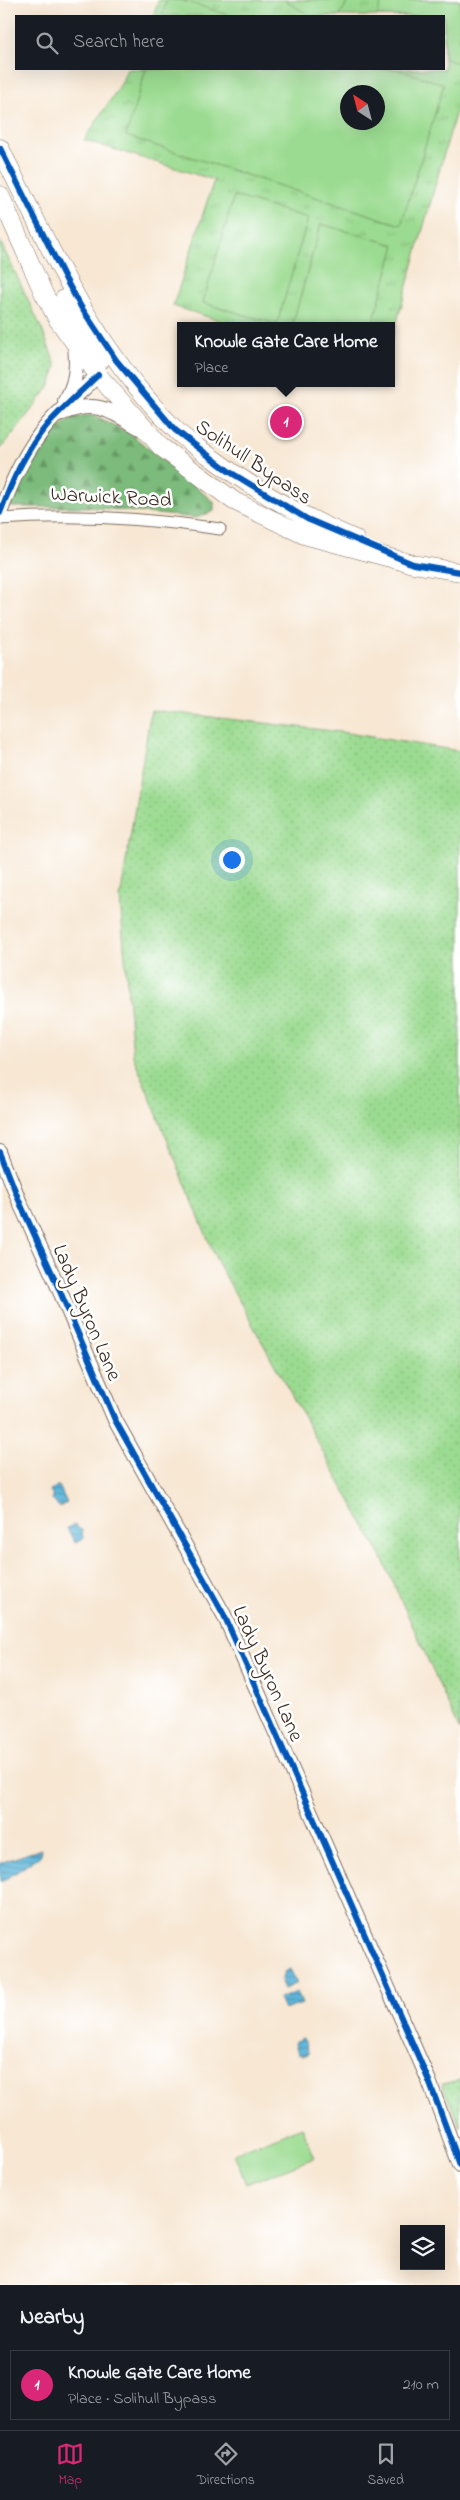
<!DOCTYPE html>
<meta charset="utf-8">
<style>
:root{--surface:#171b24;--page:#242831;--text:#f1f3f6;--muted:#9ea1a6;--line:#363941;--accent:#db2777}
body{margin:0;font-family:"Indie Flower",sans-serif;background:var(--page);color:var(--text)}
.controls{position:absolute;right:15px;bottom:15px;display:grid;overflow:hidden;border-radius:0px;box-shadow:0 5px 20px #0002}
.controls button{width:45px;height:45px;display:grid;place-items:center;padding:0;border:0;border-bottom:1px solid var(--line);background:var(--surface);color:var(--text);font:25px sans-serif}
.compass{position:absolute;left:340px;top:85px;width:45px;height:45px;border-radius:50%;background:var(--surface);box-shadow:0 5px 20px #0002;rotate:324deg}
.you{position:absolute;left:231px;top:859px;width:18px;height:18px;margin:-12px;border:4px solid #fff;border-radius:50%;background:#1a73e8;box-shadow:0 0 0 8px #1a73e833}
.badge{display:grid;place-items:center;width:32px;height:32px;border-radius:50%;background:var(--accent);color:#fff;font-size:16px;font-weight:700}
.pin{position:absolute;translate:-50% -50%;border:2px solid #fff;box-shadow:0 1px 5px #0006}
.popup{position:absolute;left:177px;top:322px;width:218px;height:65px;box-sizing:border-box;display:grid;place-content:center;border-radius:0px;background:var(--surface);filter:drop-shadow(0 1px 4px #0005);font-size:16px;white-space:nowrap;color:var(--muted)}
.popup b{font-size:19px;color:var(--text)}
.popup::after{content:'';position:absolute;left:50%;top:100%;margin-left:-10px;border:10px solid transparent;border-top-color:var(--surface)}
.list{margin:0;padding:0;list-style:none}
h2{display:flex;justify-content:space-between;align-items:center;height:65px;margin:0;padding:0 20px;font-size:21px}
h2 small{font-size:16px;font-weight:400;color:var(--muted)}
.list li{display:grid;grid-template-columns:32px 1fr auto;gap:15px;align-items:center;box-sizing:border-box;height:70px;margin:0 10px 10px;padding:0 10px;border:1px solid var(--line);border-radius:0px}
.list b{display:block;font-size:19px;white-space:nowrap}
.list p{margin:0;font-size:16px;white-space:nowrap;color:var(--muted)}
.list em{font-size:16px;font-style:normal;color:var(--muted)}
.icon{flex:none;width:28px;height:28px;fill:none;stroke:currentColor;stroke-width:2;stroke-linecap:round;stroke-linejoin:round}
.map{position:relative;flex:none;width:460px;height:2285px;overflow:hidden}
.search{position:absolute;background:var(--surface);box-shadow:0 5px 20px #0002;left:15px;right:15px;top:15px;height:55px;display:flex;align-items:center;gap:12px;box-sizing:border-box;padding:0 18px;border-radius:0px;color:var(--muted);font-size:19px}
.sheet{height:145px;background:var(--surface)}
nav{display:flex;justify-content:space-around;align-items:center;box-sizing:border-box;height:70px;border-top:1px solid var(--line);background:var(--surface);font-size:14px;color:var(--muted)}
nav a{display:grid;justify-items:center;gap:2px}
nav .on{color:var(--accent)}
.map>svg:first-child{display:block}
.grass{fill:url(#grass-dots);stroke:#6b8258}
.forest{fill:url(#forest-firs);stroke:#5c724c}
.park{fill:url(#park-tufts);stroke:#6b8258;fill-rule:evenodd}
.pitch{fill:#9bdb91;stroke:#6b8258;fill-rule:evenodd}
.water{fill:url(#water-rules);stroke:#4c707c}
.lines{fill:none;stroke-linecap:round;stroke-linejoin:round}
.minor-casing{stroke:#7d6c5d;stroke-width:13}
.tertiary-casing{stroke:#7d6c5d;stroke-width:16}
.primary-casing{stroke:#7d6c5d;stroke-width:19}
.minor{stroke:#fff;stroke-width:11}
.tertiary{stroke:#fff;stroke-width:14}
.primary{stroke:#fff;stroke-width:18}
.cycleway-casing{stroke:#fff;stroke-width:9}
.cycleway{stroke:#0057b8;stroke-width:6}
.labels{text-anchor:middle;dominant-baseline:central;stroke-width:5;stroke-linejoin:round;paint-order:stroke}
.street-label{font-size:21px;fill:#3b2a1e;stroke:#fff}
</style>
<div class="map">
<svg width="460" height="2285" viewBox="0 0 460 2285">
<defs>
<pattern id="grass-dots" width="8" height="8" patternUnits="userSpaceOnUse" patternTransform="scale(1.25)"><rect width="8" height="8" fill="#9bdb91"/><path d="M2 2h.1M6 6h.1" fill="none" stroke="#86bc7d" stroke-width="1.8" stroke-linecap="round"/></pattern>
<pattern id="forest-firs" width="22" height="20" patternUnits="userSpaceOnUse" patternTransform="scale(1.25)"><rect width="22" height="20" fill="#7cbb7b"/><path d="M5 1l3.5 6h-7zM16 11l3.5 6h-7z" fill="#679864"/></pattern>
<pattern id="park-tufts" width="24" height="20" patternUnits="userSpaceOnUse" patternTransform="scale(1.25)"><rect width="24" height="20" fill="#9bdb91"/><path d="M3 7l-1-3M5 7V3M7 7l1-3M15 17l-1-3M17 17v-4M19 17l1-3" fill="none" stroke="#86bc7d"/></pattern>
<pattern id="water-rules" width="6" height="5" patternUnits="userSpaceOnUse" patternTransform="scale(1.25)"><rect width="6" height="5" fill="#5eb6db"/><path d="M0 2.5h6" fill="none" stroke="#4f94b1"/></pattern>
</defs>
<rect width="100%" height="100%" fill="#fff"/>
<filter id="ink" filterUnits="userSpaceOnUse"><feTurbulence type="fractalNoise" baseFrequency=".02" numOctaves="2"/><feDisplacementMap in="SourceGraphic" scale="10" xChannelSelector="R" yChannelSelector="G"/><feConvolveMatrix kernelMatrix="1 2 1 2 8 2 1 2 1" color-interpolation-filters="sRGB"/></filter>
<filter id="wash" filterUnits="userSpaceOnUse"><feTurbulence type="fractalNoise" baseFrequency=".0096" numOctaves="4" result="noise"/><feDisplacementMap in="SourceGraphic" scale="20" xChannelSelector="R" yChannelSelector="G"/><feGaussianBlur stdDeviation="1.12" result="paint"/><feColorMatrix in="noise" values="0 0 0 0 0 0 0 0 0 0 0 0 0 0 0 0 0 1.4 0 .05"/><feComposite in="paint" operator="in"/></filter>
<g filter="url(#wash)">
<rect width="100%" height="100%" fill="#f7e7d3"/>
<!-- grass -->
<path class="grass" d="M0,241L41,327L56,366L50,386L0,450Z
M151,710L341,732L460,751V1731L382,1558L216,1259L133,1056L120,898Z
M460,2080V2127L442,2084Z"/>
<!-- forest -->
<path class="forest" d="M94,415L131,434L214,502V511L196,518L89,507H10L41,440L73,417Z"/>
<!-- park -->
<path class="park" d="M159,0H460V97L391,343V326H237L173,306L214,180L84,140L121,84L127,69H444V16H153ZM348,92H378V122H348Z"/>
<!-- pitch -->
<path class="pitch" d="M167,0H181L232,16H162Z
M285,0H349L339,16H310Z
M382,0H460V64L444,58V16H377Z
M146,69H396L444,84L401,225L126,136ZM348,92H378V122H348Z
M234,196L308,218L277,324L203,303Z
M321,224L395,245L372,326H292Z
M302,2127L314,2158L246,2184L234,2153Z"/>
<!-- water -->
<path class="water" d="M59,1486L67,1503L59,1507L52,1500L53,1496L50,1490Z
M75,1524L77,1528L82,1530L83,1539L75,1543L67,1528Z
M41,1849L40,1856L5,1880L0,1882V1863Z
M290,1969L297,1983L284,1989L281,1982L284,1972Z
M297,1992L302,2004L284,2010L279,1999Z
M303,2038L309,2054L302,2056L301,2054H298L295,2044L296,2041Z"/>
</g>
<g filter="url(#ink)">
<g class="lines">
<defs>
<path id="minor" d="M0,519C73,514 147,518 220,529"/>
<path id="tertiary" d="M65,401C77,382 77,366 75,344
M63,413C96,399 111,411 140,428
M0,513C12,481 25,451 48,424C63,407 82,391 98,375
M0,1152L20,1203L56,1282L115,1420L224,1615L429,2081L460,2165"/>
<path id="primary" d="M0,148C49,247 95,350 175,429C184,439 197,447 208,455C253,489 302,517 355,539
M0,195L44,294L58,320L98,375L161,447L234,501L304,535L413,564L460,572
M64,299L100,361"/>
</defs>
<!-- minor casing -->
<use href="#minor" class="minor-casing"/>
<!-- tertiary casing -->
<use href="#tertiary" class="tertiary-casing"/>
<!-- primary casing -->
<use href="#primary" class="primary-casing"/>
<!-- minor -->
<use href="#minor" class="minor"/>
<!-- tertiary -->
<use href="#tertiary" class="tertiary"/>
<!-- primary -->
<use href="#primary" class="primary"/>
<defs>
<path id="cycleway" d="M0,148L66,280L81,307L116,360L175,430L230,472L307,519L413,564L460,572
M0,513C12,481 25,451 48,424C63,407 82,391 98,375
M0,1152L20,1203L56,1282L115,1420L224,1615L429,2081L460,2165"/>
</defs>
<!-- cycleway casing -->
<use href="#cycleway" class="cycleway-casing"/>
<!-- cycleway -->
<use href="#cycleway" class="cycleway"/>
</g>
</g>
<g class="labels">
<!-- street labels -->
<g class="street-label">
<text transform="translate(253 463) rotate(34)">Solihull Bypass</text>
<text transform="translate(111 498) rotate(3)">Warwick Road</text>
<text transform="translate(86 1313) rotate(67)">Lady Byron Lane</text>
<text transform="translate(267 1674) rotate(66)">Lady Byron Lane</text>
</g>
</g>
</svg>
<div class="controls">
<button><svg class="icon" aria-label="layers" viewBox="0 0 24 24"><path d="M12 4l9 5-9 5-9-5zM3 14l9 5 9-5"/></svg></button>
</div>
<svg class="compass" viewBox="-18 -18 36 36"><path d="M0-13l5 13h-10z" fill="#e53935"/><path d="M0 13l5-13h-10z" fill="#9ea1a6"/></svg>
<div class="you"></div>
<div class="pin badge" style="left:286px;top:422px">1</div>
<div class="popup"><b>Knowle Gate Care Home</b>Place</div>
<div class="search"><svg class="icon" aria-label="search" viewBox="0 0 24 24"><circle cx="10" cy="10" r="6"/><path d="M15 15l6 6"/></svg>Search here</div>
</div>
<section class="sheet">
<h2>Nearby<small></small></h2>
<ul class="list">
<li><span class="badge">1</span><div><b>Knowle Gate Care Home</b><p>Place · Solihull Bypass</p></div><em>210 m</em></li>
</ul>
</section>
<nav>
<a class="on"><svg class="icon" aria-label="map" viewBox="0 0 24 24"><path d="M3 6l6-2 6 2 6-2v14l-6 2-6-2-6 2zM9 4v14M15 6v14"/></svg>Map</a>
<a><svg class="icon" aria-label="directions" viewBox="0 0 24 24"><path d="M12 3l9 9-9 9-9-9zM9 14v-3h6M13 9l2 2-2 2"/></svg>Directions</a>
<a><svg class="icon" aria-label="saved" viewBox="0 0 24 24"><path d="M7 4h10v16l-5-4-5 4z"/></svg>Saved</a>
</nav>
